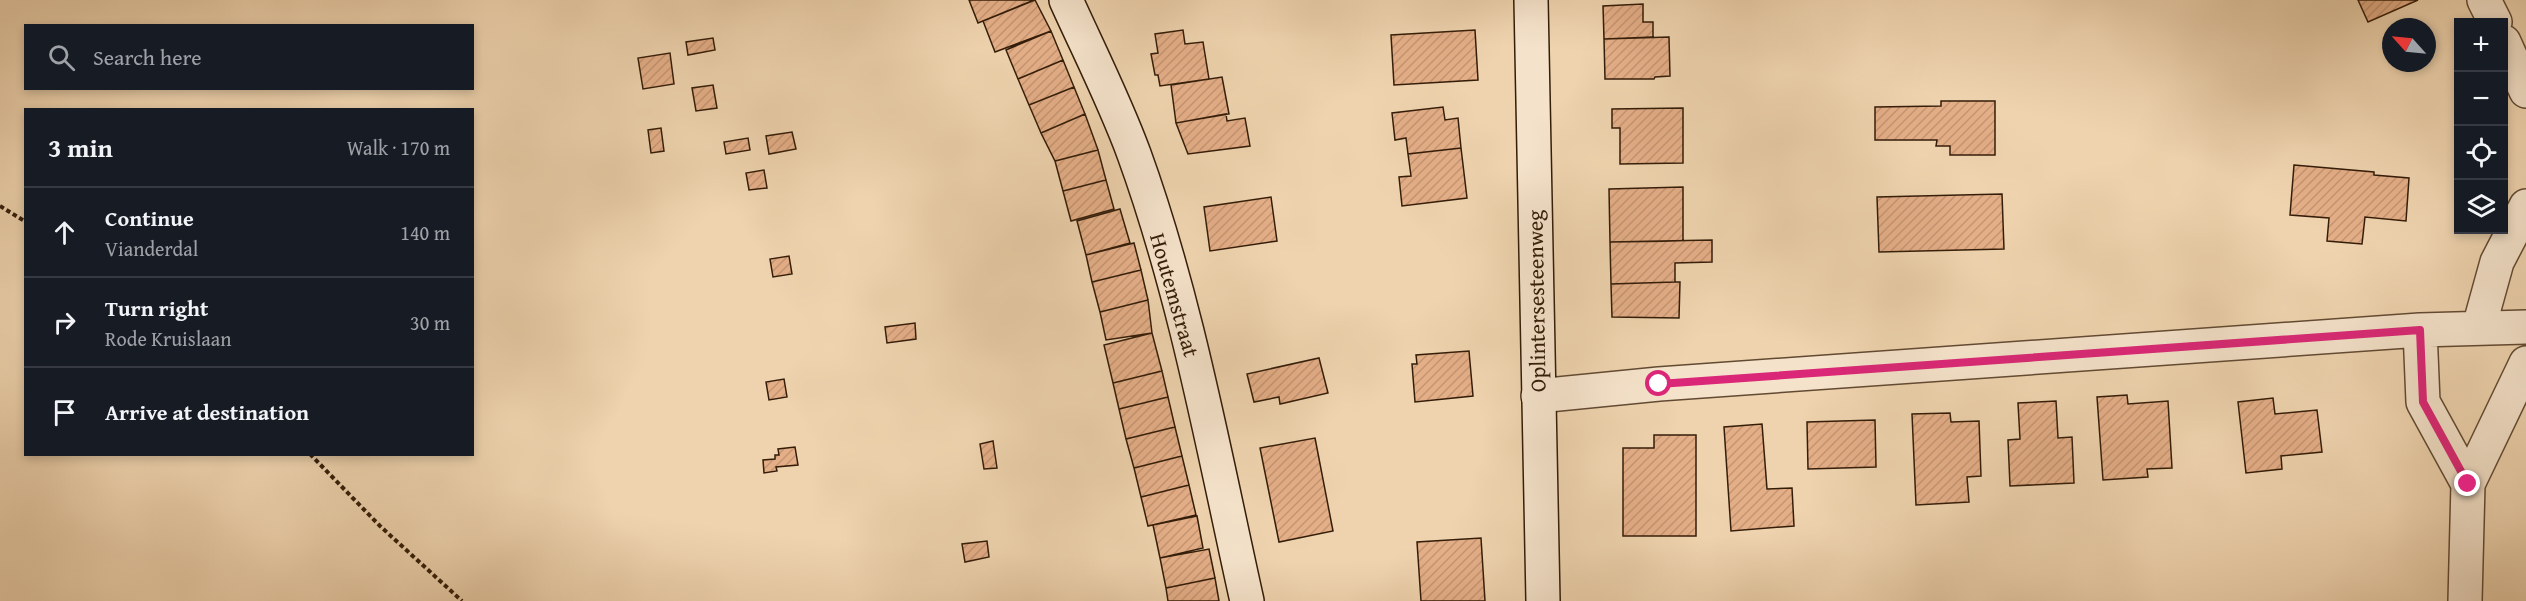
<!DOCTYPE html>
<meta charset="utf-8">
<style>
:root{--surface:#171b24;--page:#20242c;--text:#f1f3f6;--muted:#9ea1a6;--line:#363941}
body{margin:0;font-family:"Gentium Book Plus",serif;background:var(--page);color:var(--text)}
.controls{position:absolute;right:18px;top:18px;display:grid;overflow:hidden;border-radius:0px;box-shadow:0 3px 9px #0003}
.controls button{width:54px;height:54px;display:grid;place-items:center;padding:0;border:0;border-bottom:2px solid var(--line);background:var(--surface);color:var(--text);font:30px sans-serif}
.compass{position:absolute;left:2382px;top:18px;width:54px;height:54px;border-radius:50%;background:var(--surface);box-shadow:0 3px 9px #0003;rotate:297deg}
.stop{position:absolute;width:18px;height:18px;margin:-14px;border:4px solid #db2777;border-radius:50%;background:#fff}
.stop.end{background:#db2777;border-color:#fff;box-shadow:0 2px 6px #0008}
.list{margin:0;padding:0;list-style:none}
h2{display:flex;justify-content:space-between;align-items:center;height:78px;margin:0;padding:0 24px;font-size:26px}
h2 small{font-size:20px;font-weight:400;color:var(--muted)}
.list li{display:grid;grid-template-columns:39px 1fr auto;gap:18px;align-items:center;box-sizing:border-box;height:90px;padding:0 24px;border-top:2px solid var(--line)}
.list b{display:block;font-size:22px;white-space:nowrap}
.list p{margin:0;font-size:20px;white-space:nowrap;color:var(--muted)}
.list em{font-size:20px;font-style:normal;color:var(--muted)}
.icon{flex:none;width:33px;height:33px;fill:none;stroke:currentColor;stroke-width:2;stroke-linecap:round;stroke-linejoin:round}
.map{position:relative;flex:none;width:2526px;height:601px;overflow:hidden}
.search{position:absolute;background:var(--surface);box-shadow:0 3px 9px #0003;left:24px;top:24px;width:450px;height:66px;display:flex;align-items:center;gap:15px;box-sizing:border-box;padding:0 21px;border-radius:0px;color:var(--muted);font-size:22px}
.panel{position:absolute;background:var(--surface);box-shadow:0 3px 9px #0003;left:24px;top:108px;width:450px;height:348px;border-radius:0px}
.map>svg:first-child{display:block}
.building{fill:url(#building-hatch);stroke:#341d09;stroke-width:1.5}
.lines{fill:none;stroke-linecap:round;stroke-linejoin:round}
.street-casing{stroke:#624a32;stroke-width:36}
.secondary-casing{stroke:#341d09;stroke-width:36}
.path{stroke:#341d09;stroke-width:4;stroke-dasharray:4.5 3;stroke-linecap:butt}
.street{stroke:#f4e2ca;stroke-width:33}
.secondary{stroke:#f4e2ca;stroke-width:33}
.route{stroke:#db2777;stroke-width:8}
.labels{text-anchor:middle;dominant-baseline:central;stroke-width:4.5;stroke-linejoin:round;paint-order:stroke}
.street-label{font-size:22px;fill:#341d09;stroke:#f4e2ca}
</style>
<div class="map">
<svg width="2526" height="601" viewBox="0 0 2526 601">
<defs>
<pattern id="building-hatch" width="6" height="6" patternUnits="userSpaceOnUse" patternTransform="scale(1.5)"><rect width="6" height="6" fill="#e4ae87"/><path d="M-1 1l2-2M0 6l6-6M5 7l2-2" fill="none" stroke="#c49573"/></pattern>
</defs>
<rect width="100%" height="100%" fill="#eed3ae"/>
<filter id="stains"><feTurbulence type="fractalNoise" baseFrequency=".00333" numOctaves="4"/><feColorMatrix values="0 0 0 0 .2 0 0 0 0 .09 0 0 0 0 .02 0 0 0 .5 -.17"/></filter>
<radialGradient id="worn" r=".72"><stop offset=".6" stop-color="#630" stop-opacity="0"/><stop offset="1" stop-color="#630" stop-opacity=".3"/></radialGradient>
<!-- building -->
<path class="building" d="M969,0H1034L978,23Z
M1035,0L1051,31L995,52L983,21Z
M2358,0H2418L2368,22Z
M1643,4V22H1653V37L1604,39L1603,6Z
M1183,30L1185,44L1203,42L1209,79L1160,86L1158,75H1155L1151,54L1158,53L1155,34Z
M1475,30L1478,80L1394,85L1391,35Z
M1051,31L1063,60L1018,79L1006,50Z
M1669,37L1670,76L1655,77L1654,79H1605L1604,39Z
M713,38L715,50L688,55L686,42Z
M670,53L674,84L643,89L638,58Z
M1063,60L1074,87L1029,105L1018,79Z
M1222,77L1229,114L1176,123L1171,85Z
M713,85L717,108L696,111L692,88Z
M1074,87L1085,114L1041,133L1029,105Z
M1941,101H1995V155H1950V146H1936L1937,140H1875V107L1941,106Z
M1443,107L1445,120L1458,118L1461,148L1408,154L1406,138L1395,140L1392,113Z
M1683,108V163L1620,164V128H1612V109Z
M1085,114L1098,150L1055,161L1041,133Z
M1226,114L1227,121L1245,118L1250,146L1188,154L1176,123Z
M661,128L664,151L651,153L648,130Z
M792,132L796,149L769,154L766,136Z
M748,138L750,150L726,154L724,142Z
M1461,148L1467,198L1402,206L1399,177L1411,176L1408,154Z
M1098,150L1106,180L1063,191L1055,161Z
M2294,165L2374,172V175L2409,178L2406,221L2365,217L2362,244L2327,241L2329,218L2290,215Z
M764,170L767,188L749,190L746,173Z
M1106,180L1114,209L1071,221L1063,191Z
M1683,187V241L1610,242L1609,189Z
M2002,194L2004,249L1879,252L1877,197Z
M1271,197L1277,241L1210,251L1204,207Z
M1120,209L1130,243L1086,255L1077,221Z
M1712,240V262L1675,263V282L1611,284L1610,242Z
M1134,243L1141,270L1092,282L1086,255Z
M789,256L792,274L773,277L770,259Z
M1141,270L1148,300L1100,312L1092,282Z
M1675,282H1680L1679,318L1612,317L1611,284Z
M1148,300L1152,333L1106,340L1100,312Z
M915,323L916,339L887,343L885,327Z
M1152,333L1162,371L1113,383L1104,345Z
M1469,351L1473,396L1415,402L1412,364H1417L1416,355Z
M1319,358L1328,393L1280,404L1279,397L1254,402L1247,374Z
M1162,371L1168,397L1119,409L1113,383Z
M784,379L787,397L769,400L766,382Z
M2127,395L2128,404L2168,401L2172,468L2147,469L2148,477L2103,480L2097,397Z
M1168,397L1175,427L1126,439L1119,409Z
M2273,398L2275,414L2317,410L2322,452L2281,456L2282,469L2246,473L2238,402Z
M2056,401L2058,438L2072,437L2074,483L2010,486L2008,440L2020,439L2018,403Z
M1950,413L1951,422L1979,421L1981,476L1967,477L1969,502L1916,505L1912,414Z
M1875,420L1876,467L1808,469L1807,422Z
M1762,424L1767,489L1792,488L1794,526L1731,531L1724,427Z
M1175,427L1182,456L1134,468L1126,439Z
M1654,435H1696V536H1623V448H1654Z
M1315,438L1333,531L1279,542L1260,448Z
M993,441L997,468L984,469L980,444Z
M795,447L798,465L776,467L777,471L764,473L763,460L775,459V455H779L778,449Z
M1182,456L1189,485L1141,497L1134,468Z
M1189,485L1196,515L1148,526L1141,497Z
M1197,516L1203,548L1160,558L1153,525Z
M1481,538L1485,601H1421L1417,542Z
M987,541L989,557L965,562L962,544Z
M1209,549L1215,578L1166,588L1160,558Z
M1215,578L1219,601H1168L1166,588Z"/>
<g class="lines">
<defs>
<path id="street" d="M2484,0L2495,22
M2504,42L2526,91
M2479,327L2497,262L2526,206
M2420,330L2423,402L2468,484
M1538,396L1659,384L2420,330L2526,327
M2465,601L2468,484L2526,363"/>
<path id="secondary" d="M1066,0C1089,51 1115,102 1134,154C1186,297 1214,453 1247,601
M1531,0L1543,601"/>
</defs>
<!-- street casing -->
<use href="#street" class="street-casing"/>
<!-- secondary casing -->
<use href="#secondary" class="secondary-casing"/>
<!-- path -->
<path class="path" d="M0,206L26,222
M310,454L380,526L462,601"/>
<!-- street -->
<use href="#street" class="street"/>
<!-- secondary -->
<use href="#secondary" class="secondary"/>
</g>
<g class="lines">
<!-- route -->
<path class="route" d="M1659,384L2420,330L2423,402L2468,484"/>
</g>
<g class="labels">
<!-- street labels -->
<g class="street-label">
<text transform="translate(1175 295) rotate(74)">Houtemstraat</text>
<text transform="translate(1536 301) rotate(-91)">Oplintersesteenweg</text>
</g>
</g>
<rect width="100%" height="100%" filter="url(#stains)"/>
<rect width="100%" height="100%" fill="url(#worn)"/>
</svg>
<div class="controls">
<button>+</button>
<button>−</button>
<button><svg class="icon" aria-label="locate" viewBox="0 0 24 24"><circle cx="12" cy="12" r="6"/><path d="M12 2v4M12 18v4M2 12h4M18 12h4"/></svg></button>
<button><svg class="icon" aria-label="layers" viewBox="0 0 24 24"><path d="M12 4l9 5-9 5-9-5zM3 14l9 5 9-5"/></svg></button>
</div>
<svg class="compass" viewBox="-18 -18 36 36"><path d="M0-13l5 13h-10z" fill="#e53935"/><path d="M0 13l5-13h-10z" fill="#9ea1a6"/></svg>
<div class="stop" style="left:1659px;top:384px"></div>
<div class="stop end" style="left:2468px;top:484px"></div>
<div class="search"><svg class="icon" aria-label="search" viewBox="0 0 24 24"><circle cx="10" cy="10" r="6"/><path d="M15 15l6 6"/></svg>Search here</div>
<section class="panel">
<h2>3 min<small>Walk · 170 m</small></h2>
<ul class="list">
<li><svg class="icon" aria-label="ahead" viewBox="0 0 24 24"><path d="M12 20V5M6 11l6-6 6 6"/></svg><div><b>Continue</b><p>Vianderdal</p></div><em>140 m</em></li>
<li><svg class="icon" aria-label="right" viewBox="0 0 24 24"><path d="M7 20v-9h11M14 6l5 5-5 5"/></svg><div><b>Turn right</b><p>Rode Kruislaan</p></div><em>30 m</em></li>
<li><svg class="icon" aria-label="arrive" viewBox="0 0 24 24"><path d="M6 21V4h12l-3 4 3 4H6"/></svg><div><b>Arrive at destination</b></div></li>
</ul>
</section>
</div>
